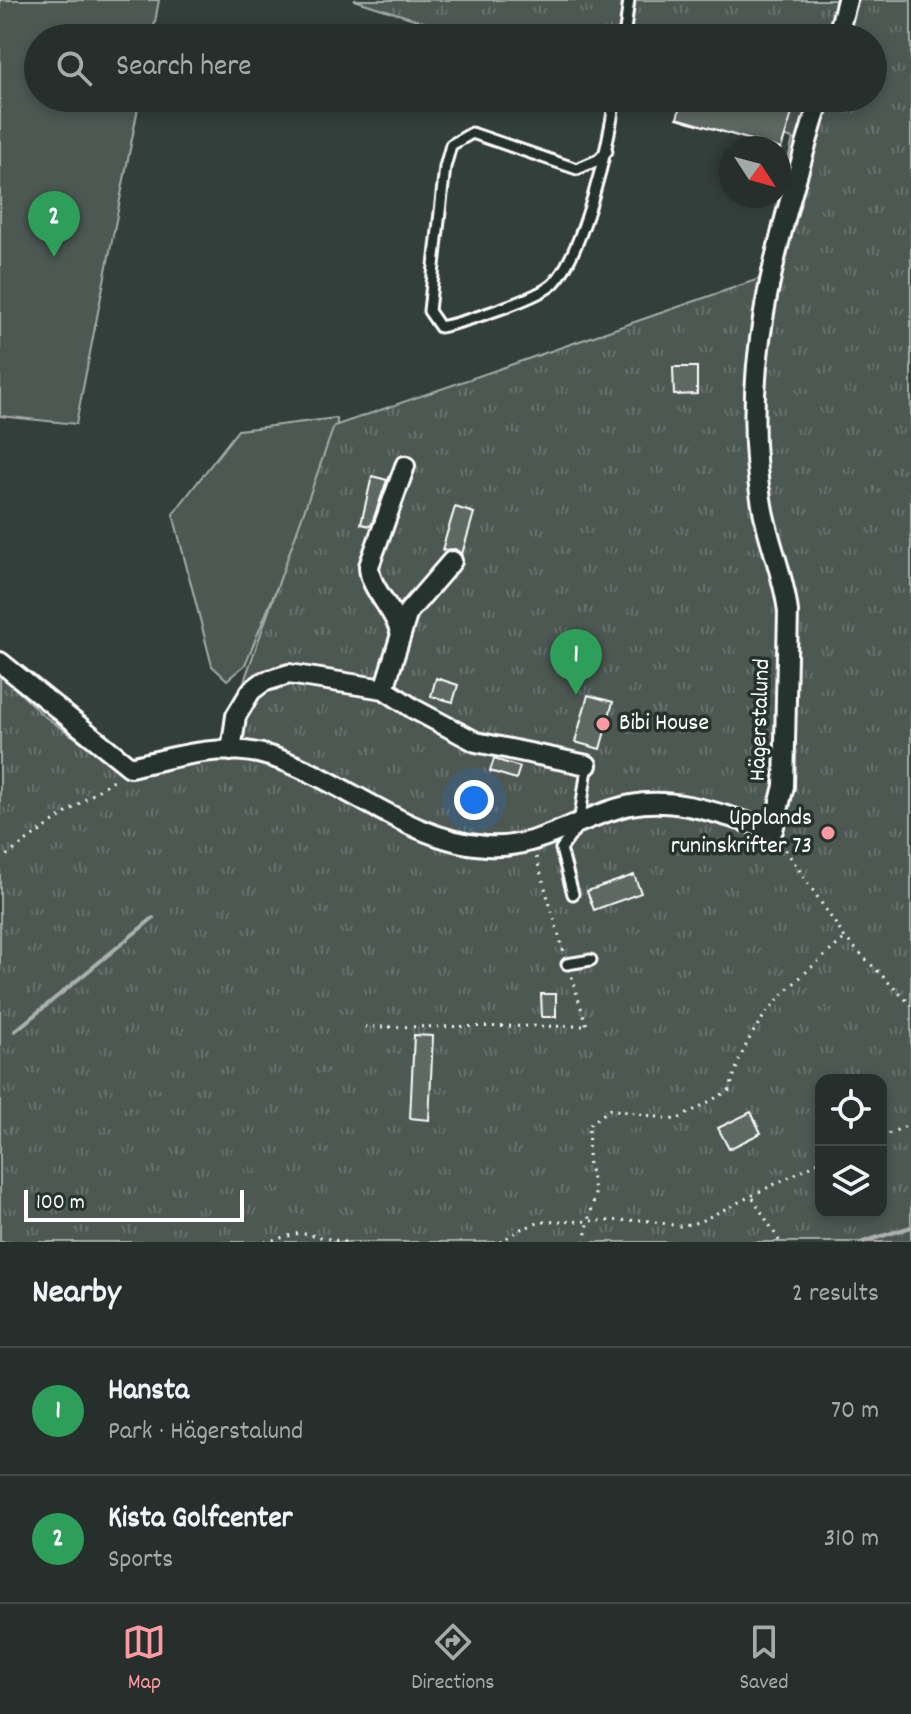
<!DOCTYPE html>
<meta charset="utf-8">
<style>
:root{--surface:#262f2c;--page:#323b38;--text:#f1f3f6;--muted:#a4a9a9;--line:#424a48;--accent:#ff9aa2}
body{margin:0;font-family:Dekko,sans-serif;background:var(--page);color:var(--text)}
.controls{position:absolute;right:24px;bottom:24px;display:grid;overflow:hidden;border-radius:16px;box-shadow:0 4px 12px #0003}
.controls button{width:72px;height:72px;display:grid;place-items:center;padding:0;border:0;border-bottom:2px solid var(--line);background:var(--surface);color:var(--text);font:40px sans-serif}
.compass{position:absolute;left:719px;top:136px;width:72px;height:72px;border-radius:50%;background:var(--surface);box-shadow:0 4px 12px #0003;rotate:126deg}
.scale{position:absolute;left:24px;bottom:20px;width:220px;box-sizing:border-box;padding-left:8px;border:4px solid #fff;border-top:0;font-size:22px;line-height:28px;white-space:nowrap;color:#fff;-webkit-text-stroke:6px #26332d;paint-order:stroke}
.you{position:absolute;left:474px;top:800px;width:28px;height:28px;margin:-20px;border:6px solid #fff;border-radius:50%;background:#1a73e8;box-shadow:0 0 0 12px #1a73e833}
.badge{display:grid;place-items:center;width:52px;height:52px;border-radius:50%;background:var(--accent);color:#fff;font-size:26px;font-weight:700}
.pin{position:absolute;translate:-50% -66px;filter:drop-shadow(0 2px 4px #0008)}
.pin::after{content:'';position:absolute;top:42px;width:28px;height:24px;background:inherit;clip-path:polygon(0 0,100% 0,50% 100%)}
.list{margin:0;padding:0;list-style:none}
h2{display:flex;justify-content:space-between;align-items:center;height:104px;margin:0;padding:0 32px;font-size:34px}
h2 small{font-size:26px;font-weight:400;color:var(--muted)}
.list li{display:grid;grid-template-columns:52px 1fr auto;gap:24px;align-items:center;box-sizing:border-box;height:128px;padding:0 32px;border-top:2px solid var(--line)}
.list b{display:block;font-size:30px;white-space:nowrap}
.list p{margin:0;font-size:26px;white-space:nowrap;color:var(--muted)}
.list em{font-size:26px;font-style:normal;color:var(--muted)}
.icon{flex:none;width:44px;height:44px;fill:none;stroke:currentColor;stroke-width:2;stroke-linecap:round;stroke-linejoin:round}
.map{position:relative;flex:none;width:911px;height:1242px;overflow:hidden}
.search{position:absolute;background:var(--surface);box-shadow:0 4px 12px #0003;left:24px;right:24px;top:24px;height:88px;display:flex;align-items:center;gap:20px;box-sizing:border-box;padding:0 28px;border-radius:44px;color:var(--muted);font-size:30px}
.sheet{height:360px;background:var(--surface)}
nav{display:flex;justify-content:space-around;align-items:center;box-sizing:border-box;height:112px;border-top:2px solid var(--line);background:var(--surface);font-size:22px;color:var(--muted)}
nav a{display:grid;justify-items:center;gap:4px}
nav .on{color:var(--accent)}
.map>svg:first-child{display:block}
.green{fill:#4d5853;stroke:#a6aca9;stroke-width:2}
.park{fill:url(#park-tufts);stroke:#a6aca9;stroke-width:2;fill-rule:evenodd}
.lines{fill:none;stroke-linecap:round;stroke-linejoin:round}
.stream{stroke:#abb0ae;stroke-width:4}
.building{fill:#5f6964;stroke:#fff;stroke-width:2}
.lane-casing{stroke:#fff;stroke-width:15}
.street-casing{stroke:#fff;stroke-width:24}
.path{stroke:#fff;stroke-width:3;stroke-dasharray:2 6;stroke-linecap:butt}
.lane{stroke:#26332d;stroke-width:9}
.street{stroke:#26332d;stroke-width:18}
.poi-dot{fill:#ff9aa2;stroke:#26332d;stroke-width:3}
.labels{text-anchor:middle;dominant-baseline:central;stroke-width:7;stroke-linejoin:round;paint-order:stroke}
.street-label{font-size:24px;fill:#fff;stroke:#26332d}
.poi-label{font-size:24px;fill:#fff;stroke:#26332d;text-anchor:start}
</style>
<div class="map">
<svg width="911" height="1242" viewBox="0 0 911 1242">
<defs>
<pattern id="park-tufts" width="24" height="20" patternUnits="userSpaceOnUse" patternTransform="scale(2)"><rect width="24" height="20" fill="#4d5853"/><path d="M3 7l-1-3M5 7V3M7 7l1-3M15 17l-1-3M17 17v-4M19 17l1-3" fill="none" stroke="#68716d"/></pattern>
</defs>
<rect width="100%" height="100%" fill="#333f3a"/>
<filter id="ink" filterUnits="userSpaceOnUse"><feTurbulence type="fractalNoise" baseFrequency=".0125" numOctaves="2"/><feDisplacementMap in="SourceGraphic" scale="16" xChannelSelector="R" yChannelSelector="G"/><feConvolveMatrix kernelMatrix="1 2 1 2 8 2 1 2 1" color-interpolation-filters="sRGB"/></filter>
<g filter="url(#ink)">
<!-- green -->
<path class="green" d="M0,0H159L152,38H38V98H140L76,424L0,416Z
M337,418V441L245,665L227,680L212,666L173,514L238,430Z"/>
<!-- park -->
<path class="park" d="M354,0H911V1242H0V674L44,716L120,769L193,745L223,741L334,426L759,279L793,139L663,98H873V38H474ZM821,1080H881V1212H821Z"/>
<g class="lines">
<!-- stream -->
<path class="stream" d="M15,1031L153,918
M863,1242L911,1227"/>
</g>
<!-- building -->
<path class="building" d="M683,98H764L794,107L781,149L677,118Z
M673,367H697V394L674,395Z
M372,476L387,480L371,526L361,524Z
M455,507L474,513L462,554L455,549L442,550Z
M436,678L458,685L453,702L431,696Z
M588,695L613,702L600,749L575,742Z
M494,759L520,767L516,779L490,771Z
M634,875L641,893L594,910L587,891Z
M541,994H556V1017H542Z
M414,1035L433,1036L429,1120L410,1118Z
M751,1112L761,1133L729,1149L718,1128Z"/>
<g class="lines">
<defs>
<path id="lane" d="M624,38L629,0
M607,151L598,160L577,169L472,133L451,145L445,167L429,311L440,327C461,323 540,298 554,283C584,251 609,143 615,98
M573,894L561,849L579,824L588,761
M567,964L591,960"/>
<path id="street" d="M837,38L847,0
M400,632C395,609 369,589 369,566L405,466
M0,662L130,767C172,758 219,743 262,754C339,774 405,841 486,846C539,850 581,815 631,805C679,796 727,817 773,830L784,786L788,612C784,575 768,541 762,505C736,365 781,230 820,98
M384,689L408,612L452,561
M231,751L236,716L251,691L263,682L289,674L384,689L414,709L476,742L587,765"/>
</defs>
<!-- lane casing -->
<use href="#lane" class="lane-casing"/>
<!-- street casing -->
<use href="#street" class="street-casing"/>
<!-- path -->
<path class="path" d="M781,843L845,938L911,1005
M536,857L564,953
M0,860L117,777
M365,1027L587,1026L571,976
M881,1137L911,1124
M753,1198L780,1242
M265,1242L300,1233L345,1242
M500,1242L521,1229L541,1222L643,1220L679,1226L699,1222L821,1161
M584,1242L595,1195L588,1160L589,1125L610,1109L676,1120L730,1090C749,1014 790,987 845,938"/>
<!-- lane -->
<use href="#lane" class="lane"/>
<!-- street -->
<use href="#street" class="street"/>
</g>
</g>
<!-- markers -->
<g class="poi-dot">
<circle cx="603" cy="724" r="8"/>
<circle cx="828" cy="833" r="8"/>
</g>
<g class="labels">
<!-- street labels -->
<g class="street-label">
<text transform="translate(761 720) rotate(-88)">Hägerstalund</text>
</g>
<!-- poi labels -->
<g class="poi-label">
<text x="619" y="724">Bibi House</text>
<text x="812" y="819" text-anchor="end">Upplands<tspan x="812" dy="28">runinskrifter 73</tspan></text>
</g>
</g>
</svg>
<div class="controls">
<button><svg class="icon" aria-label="locate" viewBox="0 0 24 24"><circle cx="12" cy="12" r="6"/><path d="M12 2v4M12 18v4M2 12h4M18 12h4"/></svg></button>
<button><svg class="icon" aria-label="layers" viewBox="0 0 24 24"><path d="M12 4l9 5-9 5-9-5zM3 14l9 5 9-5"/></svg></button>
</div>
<svg class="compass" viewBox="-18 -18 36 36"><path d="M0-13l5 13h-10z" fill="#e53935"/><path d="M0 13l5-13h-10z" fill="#a4a9a9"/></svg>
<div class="scale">100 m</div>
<div class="you"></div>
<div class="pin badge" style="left:576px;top:695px;background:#2e9e5b">1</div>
<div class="pin badge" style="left:54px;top:257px;background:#2e9e5b">2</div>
<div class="search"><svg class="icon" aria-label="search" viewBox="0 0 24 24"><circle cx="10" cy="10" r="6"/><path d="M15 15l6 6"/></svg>Search here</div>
</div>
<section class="sheet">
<h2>Nearby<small>2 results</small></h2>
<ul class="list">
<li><span class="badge" style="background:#2e9e5b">1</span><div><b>Hansta</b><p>Park · Hägerstalund</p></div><em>70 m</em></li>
<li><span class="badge" style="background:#2e9e5b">2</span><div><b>Kista Golfcenter</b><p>Sports</p></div><em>310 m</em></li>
</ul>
</section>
<nav>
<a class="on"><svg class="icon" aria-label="map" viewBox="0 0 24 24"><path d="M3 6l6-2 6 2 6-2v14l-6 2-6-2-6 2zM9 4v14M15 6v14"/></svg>Map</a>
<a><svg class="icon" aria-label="directions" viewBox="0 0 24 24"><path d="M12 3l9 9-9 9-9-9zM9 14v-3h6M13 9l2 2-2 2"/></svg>Directions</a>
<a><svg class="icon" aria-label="saved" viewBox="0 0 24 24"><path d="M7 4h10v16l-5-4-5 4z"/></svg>Saved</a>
</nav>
